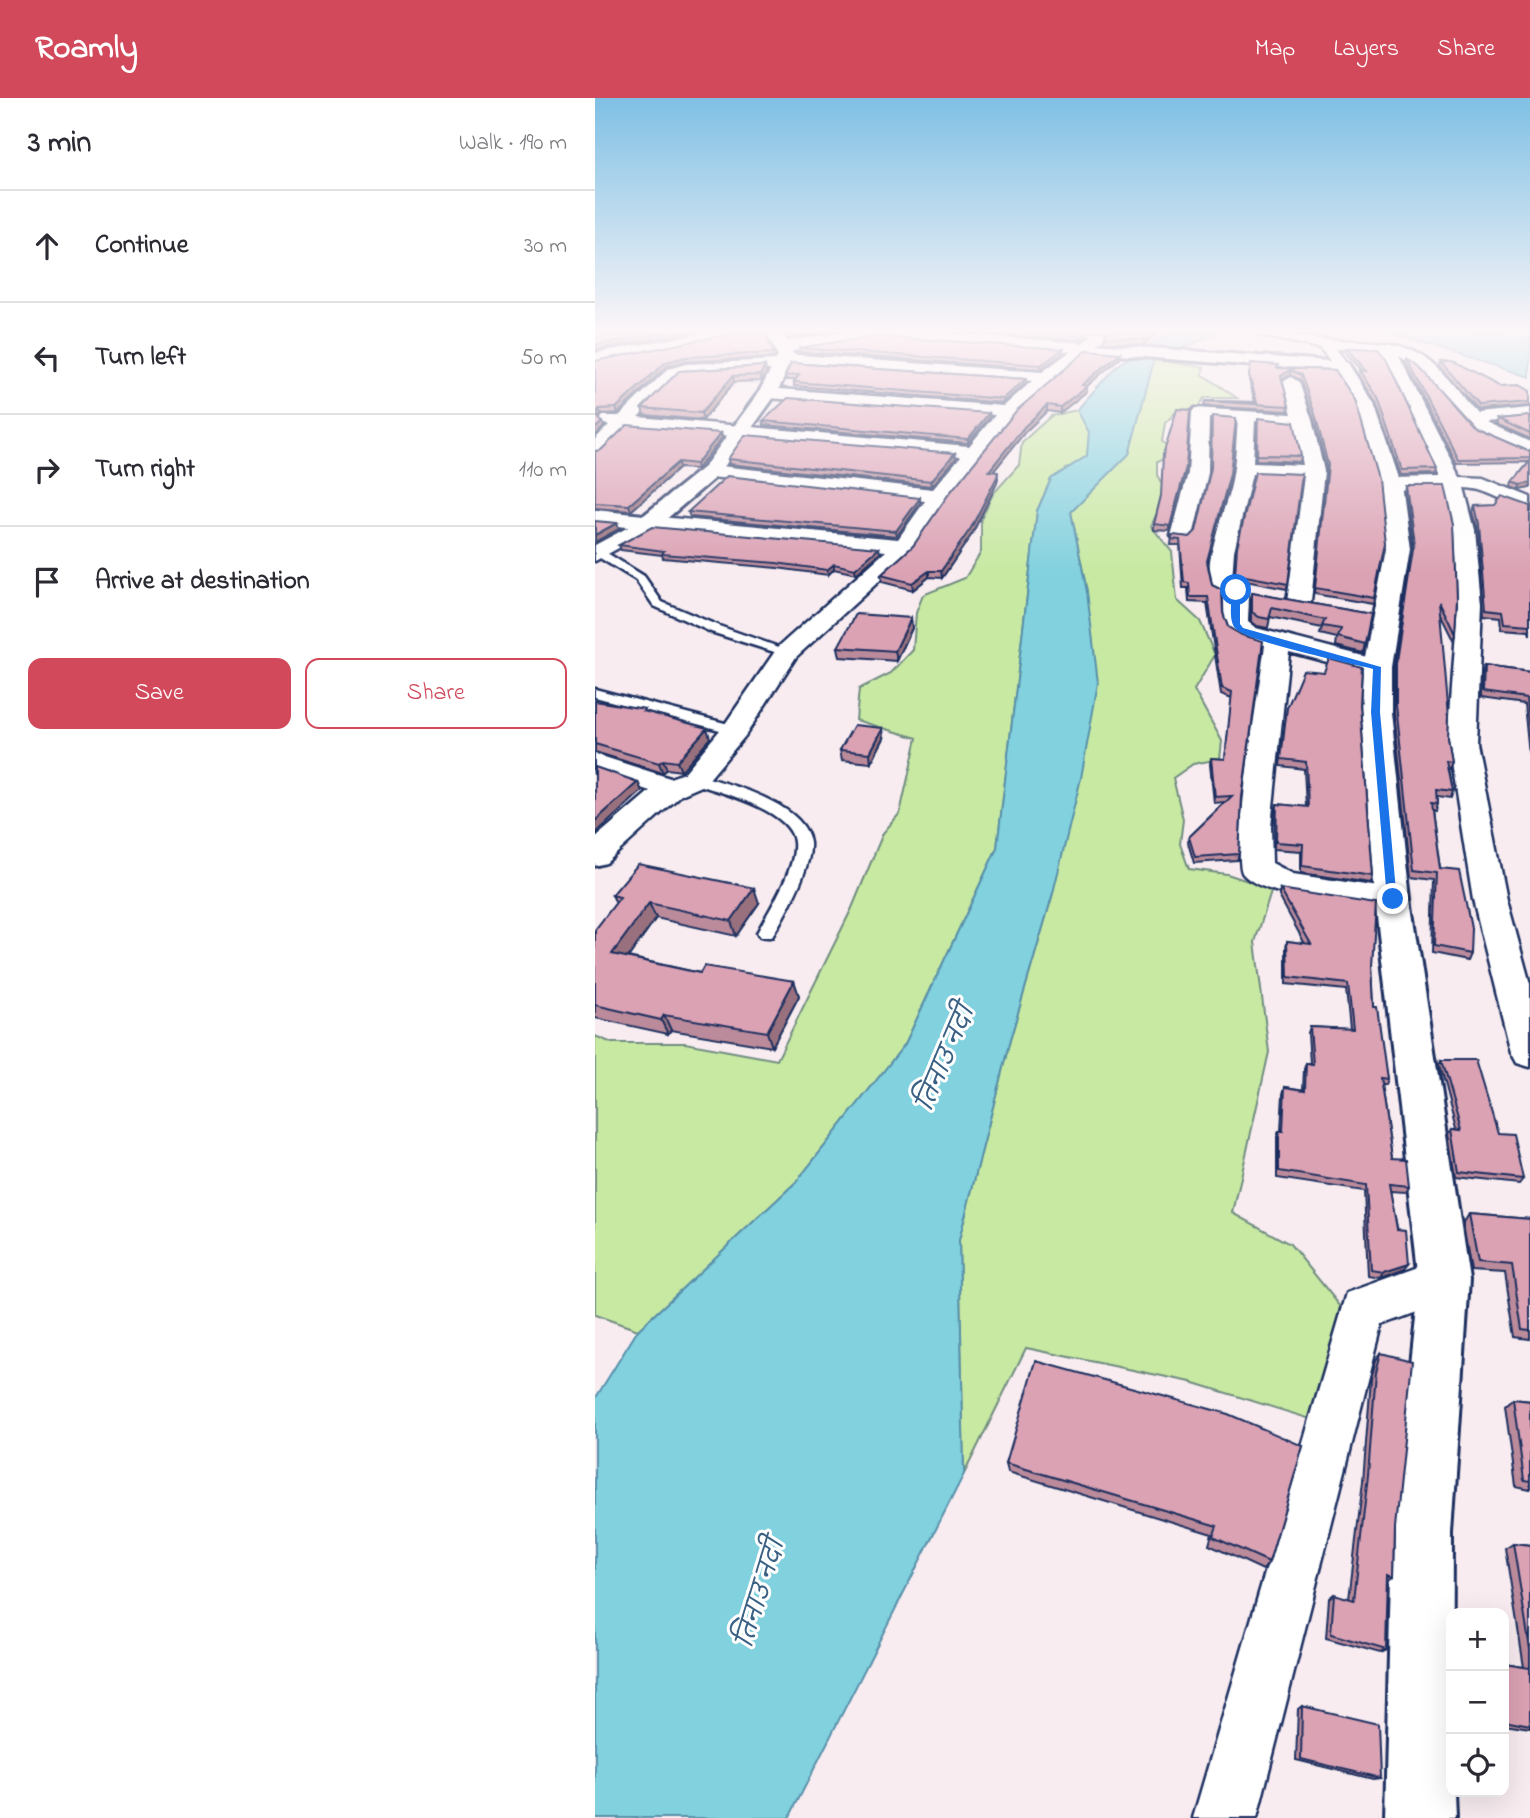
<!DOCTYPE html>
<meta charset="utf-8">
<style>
:root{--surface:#fff;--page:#f7f7f7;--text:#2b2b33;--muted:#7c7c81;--line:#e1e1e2;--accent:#d1495b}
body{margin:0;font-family:"Indie Flower","Playpen Sans Deva",sans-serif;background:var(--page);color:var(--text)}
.controls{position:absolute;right:21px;bottom:21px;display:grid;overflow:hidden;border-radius:14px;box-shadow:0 7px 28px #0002}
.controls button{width:63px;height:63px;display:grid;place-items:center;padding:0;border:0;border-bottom:2px solid var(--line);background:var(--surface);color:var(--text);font:35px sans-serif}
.stop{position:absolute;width:21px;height:21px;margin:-16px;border:5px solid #1a73e8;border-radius:50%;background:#fff}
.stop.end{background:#1a73e8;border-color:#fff;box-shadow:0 2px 7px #0008}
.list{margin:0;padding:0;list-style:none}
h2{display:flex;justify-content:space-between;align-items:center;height:91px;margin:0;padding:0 28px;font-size:30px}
h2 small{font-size:23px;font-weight:400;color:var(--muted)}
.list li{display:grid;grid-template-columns:46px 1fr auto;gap:21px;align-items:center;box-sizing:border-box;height:112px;padding:0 28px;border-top:2px solid var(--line)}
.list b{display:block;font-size:26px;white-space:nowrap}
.list em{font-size:23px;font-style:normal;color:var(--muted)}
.actions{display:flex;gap:14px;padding:21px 28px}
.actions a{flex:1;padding:16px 0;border:2px solid var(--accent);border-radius:14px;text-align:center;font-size:24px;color:var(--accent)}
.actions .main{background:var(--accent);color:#fff}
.icon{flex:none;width:38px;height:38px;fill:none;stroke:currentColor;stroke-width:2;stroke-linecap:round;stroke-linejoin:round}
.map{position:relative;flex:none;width:935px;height:1720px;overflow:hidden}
header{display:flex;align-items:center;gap:42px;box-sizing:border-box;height:98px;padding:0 35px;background:var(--accent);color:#fff}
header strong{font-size:33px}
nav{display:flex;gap:38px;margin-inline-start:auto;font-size:24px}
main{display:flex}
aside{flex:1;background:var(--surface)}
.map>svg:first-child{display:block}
.green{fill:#c7e9a2;stroke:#718c80;stroke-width:2}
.water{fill:#82d1de;stroke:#5990ab;stroke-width:2}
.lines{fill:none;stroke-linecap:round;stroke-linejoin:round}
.stream{stroke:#5990ab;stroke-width:4.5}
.lane-casing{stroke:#1b2f5e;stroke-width:5}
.street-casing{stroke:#1b2f5e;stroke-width:5}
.secondary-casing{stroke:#1b2f5e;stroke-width:6}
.lane{fill:#fff;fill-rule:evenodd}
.street{fill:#fff;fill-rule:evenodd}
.secondary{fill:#fff;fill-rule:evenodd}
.wall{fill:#bc8b9b;stroke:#1b2f5e;stroke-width:2}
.shaded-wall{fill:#99717e;stroke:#1b2f5e;stroke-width:2}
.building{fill:#dba2b4;stroke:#1b2f5e;stroke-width:2}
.route{fill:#1a73e8}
.labels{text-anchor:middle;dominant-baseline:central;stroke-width:6;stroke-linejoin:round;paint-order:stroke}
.water-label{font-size:24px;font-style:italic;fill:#3a6084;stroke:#fff}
</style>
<header>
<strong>Roamly</strong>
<nav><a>Map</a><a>Layers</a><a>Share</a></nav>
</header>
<main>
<aside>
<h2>3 min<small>Walk · 190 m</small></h2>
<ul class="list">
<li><svg class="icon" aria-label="ahead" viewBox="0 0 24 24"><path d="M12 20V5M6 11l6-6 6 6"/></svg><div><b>Continue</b></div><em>30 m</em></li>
<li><svg class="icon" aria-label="left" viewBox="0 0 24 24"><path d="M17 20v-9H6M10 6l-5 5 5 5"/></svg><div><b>Turn left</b></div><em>50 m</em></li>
<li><svg class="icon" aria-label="right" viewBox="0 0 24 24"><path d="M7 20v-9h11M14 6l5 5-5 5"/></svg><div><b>Turn right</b></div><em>110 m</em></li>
<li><svg class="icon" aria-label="arrive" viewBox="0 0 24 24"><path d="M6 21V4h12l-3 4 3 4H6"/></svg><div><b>Arrive at destination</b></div></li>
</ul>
<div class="actions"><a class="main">Save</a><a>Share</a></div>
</aside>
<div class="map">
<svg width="935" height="1720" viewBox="0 0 935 1720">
<rect width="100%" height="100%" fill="#f8ecf0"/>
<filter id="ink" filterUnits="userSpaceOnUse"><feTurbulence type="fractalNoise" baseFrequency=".0143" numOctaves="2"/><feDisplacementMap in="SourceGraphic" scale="14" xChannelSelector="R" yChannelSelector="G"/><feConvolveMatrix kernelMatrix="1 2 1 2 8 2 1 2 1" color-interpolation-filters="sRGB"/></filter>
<g filter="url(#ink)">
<!-- green -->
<path class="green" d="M559,262L609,269L607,276L642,300H609L602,311L583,312L570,325L567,344L573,348L572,359L562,364V377L568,388L562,415L556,428L577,454L582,502L605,523L620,557L599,592L627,643L625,661L598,666L578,680L588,721L585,746L594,771L632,776L677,791L660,844L674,954L638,1115L695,1146L746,1209L722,1323L596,1284L431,1250L369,1376L364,1142L415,942L458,795L492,494L476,414L534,356Z
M482,312L494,334L492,358L456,381L442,413L402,750L310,946L202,1083L43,1232L0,1217V938L17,945H90L182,962L257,810L288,735L305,715L322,640L261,622L264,591L296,575L318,552L321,515L328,497L370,480L386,454V421L398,396L424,367L427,344L456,318Z"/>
<!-- water -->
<path class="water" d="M574,234H626L559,262L534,356L476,414L492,494L503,585L486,680L458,795L415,942L364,1142L369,1376L194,1720H0V1301L43,1232L202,1083L310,946L402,750L442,413L456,381L492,358L494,334L482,312L521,268Z
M791,234H935V279Z"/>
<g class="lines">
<!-- stream -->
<path class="stream" d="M48,249L77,234"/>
<defs>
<path id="lane" d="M0,451L7,452L49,478L67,504L124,528L198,554L192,558L116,534L59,508L41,482L0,457Z
M0,591L145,629L147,632L140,636L0,599Z
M99,676C131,685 211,705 215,745C217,770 190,817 177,839H165L162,835C174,812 202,770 199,744C196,711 121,693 94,684L92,681L94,678Z"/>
<path id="street" d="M113,234H142L135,238L0,265V255Z
M495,234H509L510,240L461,278L419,317L351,401L317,453L201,559L150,638L109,687L86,697L11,765L0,768V740L55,693L0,675V656L75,680L89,675L130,626L183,549L291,453L58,431L0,463V447L54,418L303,441L330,403L116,379L106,373L116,367L338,391L366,358L33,329L6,355L0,357V341L14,327L8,326L5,322L8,318H24L73,271L91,266L184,262L191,256L447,274L495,239ZM196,266L437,283L409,308L173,290L165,295L173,300L400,317L374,348L43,319L85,277L188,271Z
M660,234C684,234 706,239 730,241C764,245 799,239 829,259C850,273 864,296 881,315L935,310V320L891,324L935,344V357L880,333L826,272L804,258L865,379L888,380L935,399V413C912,407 894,390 869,390L880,432L887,505L881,645L912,802L935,886V969L922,965L916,954L878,802L853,645L863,505L860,432L850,391L795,392L785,386L795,380L845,379L792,264L783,253L741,251L752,265L744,270L739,268L725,250L667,238Z
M696,279L704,284L717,322L729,373L716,504L712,509H696L692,504L709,378L657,376L639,453L637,483C659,491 653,504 653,524L661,530L791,564L795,569L791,574L782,577L694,554L676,728L677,765L698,776L810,793L815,801L810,809L798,813C765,808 669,801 648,776C635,760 666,579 670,547C630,537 629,538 629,496L619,492C603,469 633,408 637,382C641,362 641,342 643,322L614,320L613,375L598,438L594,442H580L576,438L593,375L597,314L600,310L697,316L688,284ZM660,323L700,327L708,367L658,365Z
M849,1160L865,1166L872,1182L865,1198L787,1227L662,1720H598L752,1195Z"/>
<path id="secondary" d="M172,234H188L192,243L251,234H337L747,264L753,265L779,306L806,386L815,451L796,569V614L816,801L874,1182L857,1435L856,1694H859L860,1720H790L797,1435L824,1182L780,801L766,614L768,569L791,451L784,386L761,306L741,274L368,245L293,242L281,239L197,253L199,258L182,295L123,377L62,429L54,431L0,426V412L49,417L109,369L164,294L183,258Z"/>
</defs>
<!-- lane casing -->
<use href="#lane" class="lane-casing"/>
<!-- street casing -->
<use href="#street" class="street-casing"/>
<!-- secondary casing -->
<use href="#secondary" class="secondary-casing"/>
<!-- lane -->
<use href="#lane" class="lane"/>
<!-- street -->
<use href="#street" class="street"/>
<!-- secondary -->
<use href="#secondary" class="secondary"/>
</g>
<!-- wall -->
<path class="wall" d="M372,234H493L492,238L486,242Z
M510,234H563L548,247L509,244V239L511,237Z
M204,250L468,255L446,271L205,254Z
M751,250L783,251L842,371L841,376L806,377L781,305L764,277L765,272H767L750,254Z
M492,252L524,260L492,288V293L465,315L452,313L430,334L399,373L403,380L402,385L377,436L347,480L334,479L318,492L287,484L286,477L318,448Z
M178,255L179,260L91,263L72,268L23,315L6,316L4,320L9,329L0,338V263Z
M812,261L879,330L935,354V390L924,392L917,389L918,384L934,364L861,365L811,265Z
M846,264L904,288L935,293V308L882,312L845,269Z
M196,265L431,281V285L408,305L199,288V284L200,282H191L190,278Z
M656,265L682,270L740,272L790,445L778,506L719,496L732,372L719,321L705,282L695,277L687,282L694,308L693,313L609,308L610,303L660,304L654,282Z
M170,268L171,275L167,283L139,284L108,322L49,317L47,310L84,273Z
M935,318V341L901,326L903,321Z
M395,319L373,345L169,327L168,323Z
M662,326L706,358L705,364L661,362Z
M126,335L127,340L102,371L84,370L36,413L0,410V353Z
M360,355L361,360L337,388L134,366L133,361Z
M590,375L575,433L559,432V426Z
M707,376L692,491L640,481L642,449Z
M634,381L613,465L617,487L633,529L647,699L644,756L642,762L599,765L593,745L594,739L630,704L619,705L615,666L616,660L630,661L637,600L626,596L612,505L594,504L593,490H588L585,447H576L577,437L595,439L601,433Z
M811,388L860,536L858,542L845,516L853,639L857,664L854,671L853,670L857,694L855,701L842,699V706L840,713L837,712L845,771L875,855L872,862L837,855L839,782L816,779L799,614V569L818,451L810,394Z
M325,405L302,438L95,419L93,414Z
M880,408H935V537L934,533L907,531L906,519L889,517L883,432L878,414Z
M24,447L285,455L261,476L239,471L233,477L182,470L68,460L67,457L26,452Z
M657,495L776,516L768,555L741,548L742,540L725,536L727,530L675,519L673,530L662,528L656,523V504Z
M316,520L317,530L302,563L245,559L243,549Z
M889,568L935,574V668L929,606L886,600L887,574Z
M0,603L52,614L115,640L86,673L72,671L68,675L0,654Z
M765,607L778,778L776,785L706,775V753L679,751L680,713L682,706L711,709L709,671L685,668L692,610Z
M289,640L276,665L247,662L245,652Z
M685,791L777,868L779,909L792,981L790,987H786L797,1060L814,1088L811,1094L795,1093L810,1171L786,1180L773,1178L769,1093L682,1080V1039L684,1033H686L688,996L690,989L708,992L709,971L711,965H715L713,935L715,929L755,931L751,892L691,886V850L692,843L710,846L684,798Z
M17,797L164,805L141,838L61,820L33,859L105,875L199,883L204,898L177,949L76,932L73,936L0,920V832L21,805Z
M846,962L903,1035L928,1081L924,1086L861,1079L854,1036L857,1031H861L844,967Z
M874,1116L935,1121V1241L920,1239L910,1175L876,1173L868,1126Z
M786,1255L800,1430L799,1478L793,1482L791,1552L785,1555L731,1540L734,1500L739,1496L754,1501L768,1383L776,1281L781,1262Z
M918,1301L935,1303V1391L921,1388L910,1308Z
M708,1348L674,1464L668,1472L614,1447L617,1436L413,1374L411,1365Z
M918,1445L935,1447V1630L909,1626V1566L929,1569L910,1450Z
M707,1608L785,1680L778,1681L701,1662L703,1611Z"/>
<!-- shaded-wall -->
<path class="shaded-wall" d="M73,234H99L0,252V247Z
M203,234H234L194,240L193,235Z
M491,234H493L492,238L486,242V238Z
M558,234H563L548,247V242Z
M468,251V255L446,271V267Z
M525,255L524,260L492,288V293L465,315V309L487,287Z
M90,259L91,263L72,268L23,315L21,310L71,264Z
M170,268L171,275L167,283L165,277Z
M695,272V277L686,283V278Z
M138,278L139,284L108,322L106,315Z
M431,281V285L408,305V301Z
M452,307V313L430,334L394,379V373L429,329Z
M4,311L6,316L2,322L1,317Z
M394,315L395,319L373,345V341Z
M7,324L9,329L0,338V331Z
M126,335L127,340L102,371L101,366Z
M360,355L361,360L337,388L336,383Z
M83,364L84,370L36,413L34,407Z
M591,369L590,375L575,433V428Z
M403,374L402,385L377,436L347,480L346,473Z
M935,385V390L924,392L925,387Z
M325,400V405L302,438L301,433Z
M22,425L24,431L0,444V437Z
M284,450L285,455L261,476L260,471Z
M239,466V471L233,477L232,472Z
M334,473V479L318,492L317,485Z
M316,520L317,530L302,563L300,553Z
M112,630L115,640L86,673L82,664Z
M288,630L289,640L276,665L275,655Z
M68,662L72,671L68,675L64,665Z
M43,684L47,693L0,736V723Z
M159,790L164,805L141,838L136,823Z
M54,805L61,820L25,871L17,856Z
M199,883L204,898L177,949L172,934Z
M69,917L76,932L73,936L66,922Z
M814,1166L810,1171L786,1180L789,1174Z"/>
<!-- building -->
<path class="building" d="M0,234H73L0,247Z
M138,234H170L178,255L90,259L71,264L21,310L4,311L1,317L7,324L0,331V263L134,236Z
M435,234H491L486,238Z
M512,234H558L548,242L509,239L513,235Z
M280,238L468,251L446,267L204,250Z
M751,250L783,251L791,261L842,371L807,372L783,300L765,272L772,273Z
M492,252L525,255L487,287L492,288L465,309L452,307L429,329L394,373L403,374L402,379L376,430L346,473H334L317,485L286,477L318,448L353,397L421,313Z
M812,261L825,270L879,330L935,354V360L863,361Z
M846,264H857L904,288L925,287L935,293V304L883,308Z
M196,265L431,281L408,301L199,284L204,277L190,278Z
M656,265L683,267L682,270L740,272L760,302L783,381L790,445L779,500L720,490L733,367L720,316L706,277L695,272L686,278L694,308L610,303L662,304L654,277Z
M170,268L165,277L138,278L106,315L47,310L84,273Z
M193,300L394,315L373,341L168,323Z
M582,311L595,312L591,369L575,428L559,426L566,398L568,357Z
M617,318L641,320L635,376L612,463L617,487L627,492L628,515L633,529L647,537L668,543L647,699L644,756L600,759L594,739L637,698L620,699L616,660L630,661L637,594L627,590L613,499H595L594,485L589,484L585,442L577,441V437L595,439L601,433L616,370Z
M935,318V336L903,321Z
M663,320L699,324L706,358L662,357Z
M32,327L126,335L101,366L83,364L34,407L0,405V353L6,352Z
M150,337L360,355L336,383L133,361Z
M935,363V385L925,387L918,384Z
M660,374L707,376L693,486L640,476L642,449Z
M132,378L325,400L301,433L93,414Z
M811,388H850L859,426L862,499L860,536L844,503L854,618L853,639L857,664L851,663L857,694L841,692L842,706L836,705L845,771L864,773L876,830L875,855L839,848L842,775L819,772L801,607V563L819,445Z
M907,398L935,408V527L910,525L908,513L891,511L884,426L880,408L900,407Z
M0,423L22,425L0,437Z
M57,429L284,450L260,471L239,466L232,472L181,465L67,456L69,453L24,447Z
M657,495L776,516L770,546L743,539L746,531L727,528L730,522L677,510L674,521L664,519L657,514Z
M261,516L316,520L300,553L243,549Z
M734,560L767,569L765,607L778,778L707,768L708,746L681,744L682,706L713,709L711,664L686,661L692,610L708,572L729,574Z
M889,568L935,574V640L931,600L888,594Z
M0,603L50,611L48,613L112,630L82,664L68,662L64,665L0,646Z
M259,627L288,630L275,655L245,652Z
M0,669L43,684L0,723Z
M43,766L159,790L136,823L54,805L17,856L105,875L109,868L199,883L172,934L69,917L66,922L0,907V832L25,799L17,797Z
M685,791L781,806L777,868L779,909H782L792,981L785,980L797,1060L811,1061L814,1088L794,1086L802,1131L811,1132L814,1166L789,1174L776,1172L771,1087L684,1073V1033H688L690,989L710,992L711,965L718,966L715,929L758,931L753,886L693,879L692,843L716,846Z
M846,962H881L903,1035L918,1036L928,1081L864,1074L857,1031L866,1032Z
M874,1116L935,1121V1232L927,1231L917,1167L883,1164Z
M786,1255L817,1263L800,1430L799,1478L793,1476L791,1552L736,1536L739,1496L759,1502L773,1377L781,1274Z
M441,1263L633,1316L708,1348L674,1464L618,1439L622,1428L411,1365Z
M918,1301L935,1303V1383L929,1382Z
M918,1445L935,1447V1551Z
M909,1566L935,1570V1627L909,1622Z
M707,1608L783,1626L785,1680L706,1661Z"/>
</g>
<!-- sky -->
<linearGradient id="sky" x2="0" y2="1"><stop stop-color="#7fc0e4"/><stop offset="0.49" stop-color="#fcf6f8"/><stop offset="1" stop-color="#fcf6f8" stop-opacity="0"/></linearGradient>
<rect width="935" height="475" fill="url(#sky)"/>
<!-- route -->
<path class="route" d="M641,490L645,492V526L648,530L786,569L785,614L802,804H794L792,801L776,614L778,571C755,565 651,544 640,530C633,522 637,503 637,492Z"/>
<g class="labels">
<!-- water labels -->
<g class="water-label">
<text transform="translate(352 961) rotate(-67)">तिनाउ नदी</text>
<text transform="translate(167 1496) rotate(-73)">तिनाउ नदी</text>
</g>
</g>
</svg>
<div class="controls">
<button>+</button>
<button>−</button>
<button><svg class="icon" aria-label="locate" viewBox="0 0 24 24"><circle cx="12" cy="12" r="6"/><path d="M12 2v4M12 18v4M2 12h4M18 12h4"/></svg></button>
</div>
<div class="stop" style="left:641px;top:492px"></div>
<div class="stop end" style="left:798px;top:801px"></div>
</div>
</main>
